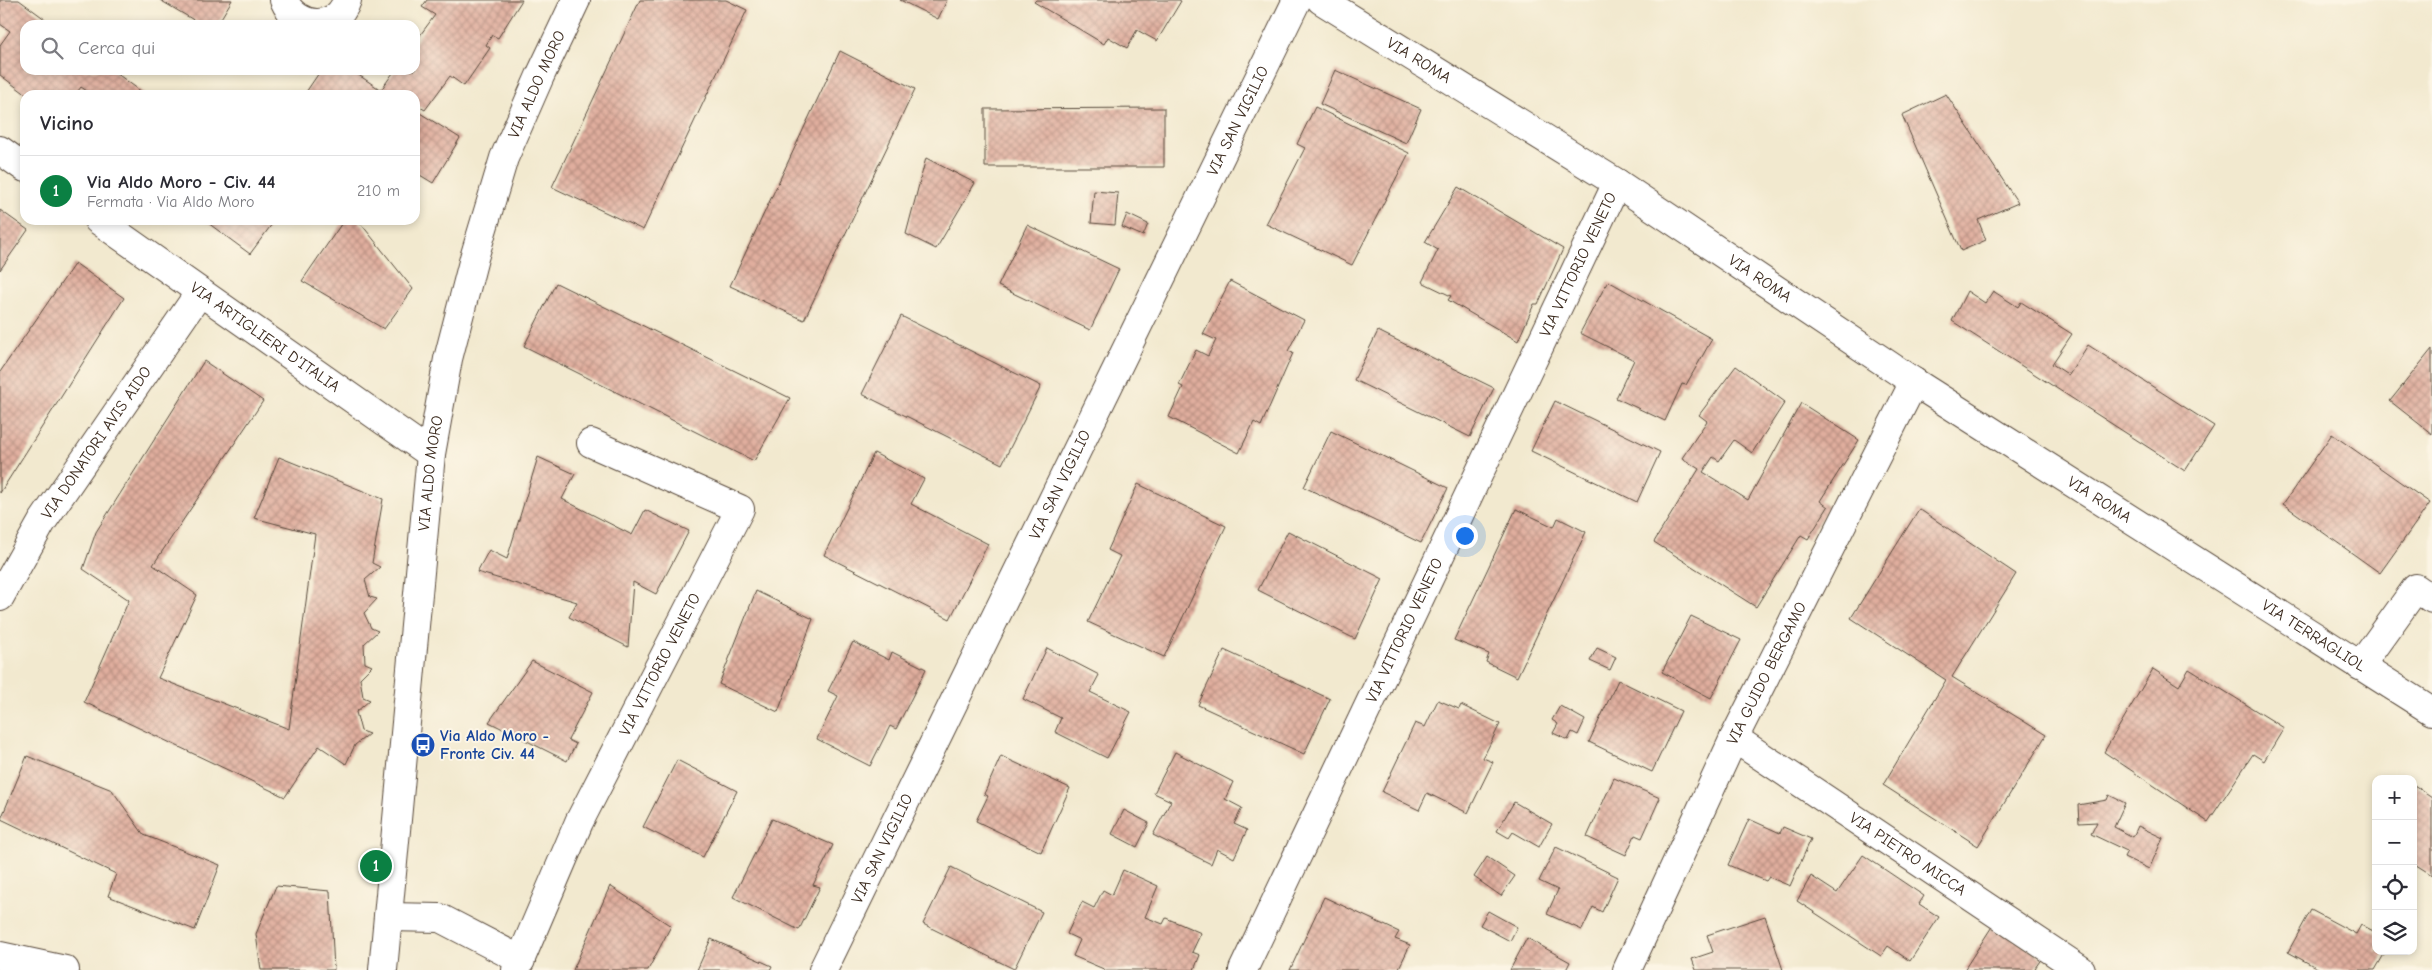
<!DOCTYPE html>
<html lang="it">
<meta charset="utf-8">
<style>
:root{--surface:#fff;--page:#f2f2f3;--text:#2b2b33;--muted:#7c7c81;--line:#e1e1e2;--accent:#0b8043}
body{margin:0;font-family:"Comic Neue",sans-serif;background:var(--page);color:var(--text)}
.controls{position:absolute;right:15px;bottom:15px;display:grid;overflow:hidden;border-radius:10px;box-shadow:0 2px 8px #0003}
.controls button{width:45px;height:45px;display:grid;place-items:center;padding:0;border:0;border-bottom:1px solid var(--line);background:var(--surface);color:var(--text);font:25px sans-serif}
.you{position:absolute;left:1464px;top:535px;width:18px;height:18px;margin:-12px;border:4px solid #fff;border-radius:50%;background:#1a73e8;box-shadow:0 0 0 8px #1a73e833}
.badge{display:grid;place-items:center;width:32px;height:32px;border-radius:50%;background:var(--accent);color:#fff;font-size:16px;font-weight:700}
.pin{position:absolute;translate:-50% -50%;border:2px solid #fff;box-shadow:0 1px 5px #0006}
.list{margin:0;padding:0;list-style:none}
h2{display:flex;justify-content:space-between;align-items:center;height:65px;margin:0;padding:0 20px;font-size:21px}
h2 small{font-size:16px;font-weight:400;color:var(--muted)}
.list li{display:grid;grid-template-columns:32px 1fr auto;gap:15px;align-items:center;box-sizing:border-box;height:70px;padding:0 20px;border-top:1px solid var(--line)}
.list b{display:block;font-size:19px;white-space:nowrap}
.list p{margin:0;font-size:16px;white-space:nowrap;color:var(--muted)}
.list em{font-size:16px;font-style:normal;color:var(--muted)}
.icon{flex:none;width:28px;height:28px;fill:none;stroke:currentColor;stroke-width:2;stroke-linecap:round;stroke-linejoin:round}
.map{position:relative;flex:none;width:2432px;height:970px;overflow:hidden}
.search{position:absolute;background:var(--surface);box-shadow:0 2px 8px #0003;left:20px;top:20px;width:400px;height:55px;display:flex;align-items:center;gap:12px;box-sizing:border-box;padding:0 18px;border-radius:15px;color:var(--muted);font-size:19px}
.panel{position:absolute;background:var(--surface);box-shadow:0 2px 8px #0003;left:20px;top:90px;width:400px;height:135px;border-radius:15px}
.map>svg:first-child{display:block}
.building{fill:url(#building-cross-hatch)}
.lines{fill:none;stroke-linecap:round;stroke-linejoin:round}
.minor-casing{stroke:#564739;stroke-width:30}
.tertiary-casing{stroke:#564739;stroke-width:30}
.minor{stroke:#fff;stroke-width:28}
.tertiary{stroke:#fff;stroke-width:28}
.labels{text-anchor:middle;dominant-baseline:central;stroke-width:4;stroke-linejoin:round;paint-order:stroke}
.street-label{font-size:16px;fill:#3b2a1e;stroke:#fcf5e5}
.transit-label{font-size:16px;font-weight:bold;fill:#164399;stroke:#fcf5e5;text-anchor:start}
</style>
<div class="map">
<svg width="2432" height="970" viewBox="0 0 2432 970">
<defs>
<pattern id="building-cross-hatch" width="8" height="8" patternUnits="userSpaceOnUse" patternTransform="scale(1.25)"><rect width="8" height="8" fill="#e0ae9e"/><path d="M0 0l8 8M0 8l8-8" fill="none" stroke="#b78e80"/></pattern>
</defs>
<rect width="100%" height="100%" fill="#fcf5e5"/>
<filter id="ink" filterUnits="userSpaceOnUse"><feTurbulence type="fractalNoise" baseFrequency=".02" numOctaves="2"/><feDisplacementMap in="SourceGraphic" scale="10" xChannelSelector="R" yChannelSelector="G"/><feConvolveMatrix kernelMatrix="1 2 1 2 8 2 1 2 1" color-interpolation-filters="sRGB"/></filter>
<filter id="wash" filterUnits="userSpaceOnUse"><feTurbulence type="fractalNoise" baseFrequency=".0096" numOctaves="4" result="noise"/><feDisplacementMap in="SourceGraphic" scale="20" xChannelSelector="R" yChannelSelector="G"/><feGaussianBlur stdDeviation="1.12" result="paint"/><feColorMatrix in="noise" values="0 0 0 0 0 0 0 0 0 0 0 0 0 0 0 0 0 1.4 0 .05"/><feComposite in="paint" operator="in"/></filter>
<g filter="url(#wash)">
<rect width="100%" height="100%" fill="#f2e9cf"/>
<g id="blocks">
<!-- building -->
<path class="building" d="M0,0H19L53,25H25V70H112L146,95H93L81,87L75,95H27L0,75V45L10,31L0,24Z
M160,0H232L217,25H202Z
M427,0H522L498,38L492,35L486,45L490,48L464,86L450,76L425,110L415,104V95H304L321,70H351L381,90L395,70H415V42L435,15L422,7Z
M640,0H726L747,10L643,230L552,187Z
M900,0H947L938,19Z
M1036,0H1179L1181,1L1157,41L1137,30L1127,48L1108,37L1104,44L1034,2Z
M840,51L915,89L804,320L730,286Z
M1335,70L1421,109L1406,143L1320,104Z
M1946,94L2018,203L1978,220L1986,240L1961,251L1902,115Z
M1315,107L1409,153L1352,265L1266,224L1305,148L1297,144Z
M1164,108V167H985V109Z
M415,110L460,138L433,183L415,172Z
M926,158L975,183L936,249L906,234Z
M1458,187L1563,249L1538,304H1534L1518,341L1448,300L1451,296L1422,282L1438,250L1425,242Z
M1094,191L1118,193L1115,225L1091,223Z
M0,210L28,230L0,270Z
M1127,214L1148,224L1143,236L1122,227Z
M204,220H275L250,254Z
M344,220H358L413,289L384,329L302,281Z
M1027,225L1119,269L1090,330L998,286Z
M75,263L124,298L0,493V372Z
M1230,281L1304,320L1288,351L1293,353L1261,426L1254,422L1239,453L1169,417L1183,387L1179,385L1196,350L1208,356L1216,340L1203,334Z
M1608,281L1712,339L1686,385L1682,384L1665,421L1616,398L1634,360L1580,333Z
M556,283L790,398L754,461L524,346Z
M1967,291L1985,303L1993,291L2018,307L2021,302L2072,334L2052,364L2069,375L2088,345L2214,426L2185,471L1952,321Z
M901,316L1041,386L1002,464L862,394Z
M1378,331L1494,388L1470,437L1354,380Z
M2432,349V434L2390,401Z
M204,361L263,401L153,565L197,595L158,678L289,729L315,534L254,518L279,457L383,499L372,563L380,567L365,580L370,597L377,599L364,613L371,628L378,631L364,644L365,663L372,666L360,678L363,697L370,700L356,712L361,731L369,734L355,745L346,764L319,746L285,797L84,702L129,600L83,569L96,532Z
M1736,366L1785,402L1752,453L1734,440L1719,461L1713,457L1703,472L1748,500L1801,403L1859,440L1820,501L1828,507L1808,539L1801,535L1756,607L1654,542L1699,469L1682,458L1707,421L1699,415Z
M1555,401L1660,452L1637,502L1531,451Z
M1331,431L1448,488L1421,543L1304,487Z
M2332,434L2430,503L2380,573L2283,504Z
M874,453L924,479L911,504L988,544L950,619L824,555Z
M538,457L575,474L562,499L632,535L645,510L689,531L656,594L633,582L628,647L569,617L577,602L477,572L489,550L507,559Z
M1138,484L1226,526L1164,657L1088,622L1120,556L1108,550Z
M1516,509L1554,527L1558,518L1586,532L1517,677L1486,662L1489,654L1454,640Z
M1919,509L2016,574L1952,677L2046,735L1978,846L1883,785L1946,680L1851,618Z
M1288,531L1383,579L1355,639L1258,590Z
M756,591L813,619L778,712L719,684Z
M1691,616L1741,640L1711,698L1662,672Z
M853,642L889,660L892,652L926,669L896,729L890,726L870,766L817,739L838,696L828,691Z
M1047,648L1099,675L1090,692L1131,712L1107,758L1055,732L1061,718L1023,699Z
M1597,648L1616,657L1610,670L1590,661Z
M1224,650L1330,699L1304,754L1198,705Z
M532,661L593,692L568,740L576,744L567,761L489,722Z
M2153,669L2179,686L2189,669L2284,728L2264,761L2253,754L2208,822L2104,752Z
M1618,680L1681,711L1652,772L1589,742Z
M1438,700L1459,709L1461,705L1500,724L1483,758L1493,762L1468,813L1427,793L1419,810L1382,792L1415,723L1425,727Z
M1560,706L1585,720L1578,735L1572,732L1568,740L1553,733L1558,724L1552,720Z
M1175,752L1233,782L1225,799L1242,808L1234,824L1247,830L1234,858L1217,849L1211,864L1153,835L1171,801L1154,793Z
M27,756L112,790L144,835L220,865L195,930L108,896L116,874L1,819Z
M1001,756L1070,788L1041,852L976,821L988,796L984,794Z
M677,760L737,791L703,857L643,827Z
M1614,778L1660,798L1642,838L1635,835L1626,855L1587,837Z
M2414,785L2432,797V875L2413,863Z
M2109,795L2125,803L2114,827L2133,837L2138,826L2163,838L2149,869L2124,857L2127,851L2091,834L2097,822L2079,823L2078,805L2107,800Z
M1514,802L1552,824L1539,847L1513,832L1509,838L1497,831Z
M1124,810L1149,823L1137,847L1112,834Z
M772,819L833,845L813,885L820,887L799,930L733,897Z
M1749,819L1780,833L1783,827L1811,839L1790,886L1769,877L1766,881L1728,865Z
M1556,847L1618,877L1602,912L1593,907L1582,930L1547,914L1558,890L1539,881Z
M1863,855L1924,896L1919,904L1939,917L1910,961L1888,946L1881,956L1797,901L1811,876L1837,893Z
M1487,857L1515,876L1501,896L1474,877Z
M951,867L1042,912L1014,969L923,924Z
M1123,870L1158,886L1145,917L1163,924L1166,918L1201,933L1192,952L1200,955L1194,970H1106L1073,956L1080,940L1067,934L1082,902L1094,908L1103,890L1112,895Z
M276,886L330,891L334,970H261L256,934Z
M610,886L671,926L648,970H573Z
M1324,897L1399,932L1395,939L1410,945L1398,970H1290Z
M2311,910L2356,934L2361,925L2376,933V951H2386L2375,970H2321L2288,952Z
M1488,911L1517,927L1510,941L1480,925Z
M1765,916L1783,970H1696L1692,959L1713,952L1707,935Z
M1993,925L2042,958L2035,968L2038,970H1964Z
M1527,938L1570,962L1566,970H1510Z
M711,939L772,966L770,970H697Z"/>
</g>
</g>
<g filter="url(#ink)">
<use href="#blocks" fill-opacity="0" stroke="#564739" stroke-width="1"/>
<g class="lines">
<defs>
<g id="minor">
<path d="M284,0C296,29 337,32 347,0"/>
<path d="M0,150L25,168"/>
<path id="s1" d="M98,220L431,454"/>
<path id="s2" d="M0,597L42,522L200,292"/>
<path d="M2360,666L2416,588L2432,599"/>
<path id="s3" d="M1734,738L2081,970"/>
<path d="M388,917L440,918L521,960"/>
<path id="s4" d="M516,970L579,822L740,509L591,443"/>
<path id="s5" d="M823,970L1297,0"/>
<path id="s6" d="M1243,970L1617,183"/>
<path id="s7" d="M1627,970L1734,738L1914,382"/>
</g>
<g id="tertiary">
<path id="s8" d="M1321,0L1617,183L1914,382L2432,711"/>
<path d="M0,956L65,970"/>
<path id="s9" d="M383,970L431,454L448,359L474,258L504,158L540,76L576,0"/>
</g>
</defs>
<!-- minor casing -->
<use href="#minor" class="minor-casing"/>
<!-- tertiary casing -->
<use href="#tertiary" class="tertiary-casing"/>
<!-- minor -->
<use href="#minor" class="minor"/>
<!-- tertiary -->
<use href="#tertiary" class="tertiary"/>
</g>
</g>
<!-- icons -->
<defs>
<symbol id="bus-disc" viewBox="-11 -11 22 22"><circle r="9.5" fill="#1a4fb4" stroke="#fcf5e5"/><path d="M-5-6H5V4H4V6H2V4H-2V6H-4V4H-5ZM-3.5-4V0h7V-4ZM-3.5 1.2v1.5H-2V1.2ZM2 1.2v1.5H3.5V1.2Z" fill="#fff"/></symbol>
</defs>
<g fill-rule="evenodd">
<use href="#bus-disc" x="409" y="731" width="28" height="28"/>
</g>
<g class="labels">
<!-- street labels -->
<g class="street-label">
<text stroke="none"><textPath href="#s8" startOffset="115">VIA ROMA</textPath></text>
<text stroke="none"><textPath href="#s9" startOffset="904">VIA ALDO MORO</textPath></text>
<text stroke="none"><textPath href="#s5" startOffset="945">VIA SAN VIGILIO</textPath></text>
<text stroke="none"><textPath href="#s6" startOffset="781">VIA VITTORIO VENETO</textPath></text>
<text stroke="none"><textPath href="#s8" startOffset="520">VIA ROMA</textPath></text>
<text stroke="none"><textPath href="#s1" startOffset="204">VIA ARTIGLIERI D'ITALIA</textPath></text>
<text stroke="none"><textPath href="#s2" startOffset="182">VIA DONATORI AVIS AIDO</textPath></text>
<text stroke="none"><textPath href="#s9" startOffset="499">VIA ALDO MORO</textPath></text>
<text stroke="none"><textPath href="#s5" startOffset="540">VIA SAN VIGILIO</textPath></text>
<text stroke="none"><textPath href="#s8" startOffset="925">VIA ROMA</textPath></text>
<text stroke="none"><textPath href="#s6" startOffset="376">VIA VITTORIO VENETO</textPath></text>
<text stroke="none"><textPath href="#s8" startOffset="1179">VIA TERRAGLIOL</textPath></text>
<text stroke="none"><textPath href="#s4" startOffset="338">VIA VITTORIO VENETO</textPath></text>
<text stroke="none"><textPath href="#s7" startOffset="328">VIA GUIDO BERGAMO</textPath></text>
<text stroke="none"><textPath href="#s5" startOffset="135">VIA SAN VIGILIO</textPath></text>
<text stroke="none"><textPath href="#s3" startOffset="209">VIA PIETRO MICCA</textPath></text>
</g>
<!-- transit labels -->
<g class="transit-label">
<text x="440" y="736">Via Aldo Moro -<tspan x="440" dy="18">Fronte Civ. 44</tspan></text>
</g>
</g>
</svg>
<div class="controls">
<button>+</button>
<button>−</button>
<button><svg class="icon" aria-label="locate" viewBox="0 0 24 24"><circle cx="12" cy="12" r="6"/><path d="M12 2v4M12 18v4M2 12h4M18 12h4"/></svg></button>
<button><svg class="icon" aria-label="layers" viewBox="0 0 24 24"><path d="M12 4l9 5-9 5-9-5zM3 14l9 5 9-5"/></svg></button>
</div>
<div class="you"></div>
<div class="pin badge" style="left:376px;top:866px">1</div>
<div class="search"><svg class="icon" aria-label="search" viewBox="0 0 24 24"><circle cx="10" cy="10" r="6"/><path d="M15 15l6 6"/></svg>Cerca qui</div>
<section class="panel">
<h2>Vicino<small></small></h2>
<ul class="list">
<li><span class="badge">1</span><div><b>Via Aldo Moro - Civ. 44</b><p>Fermata · Via Aldo Moro</p></div><em>210 m</em></li>
</ul>
</section>
</div>
